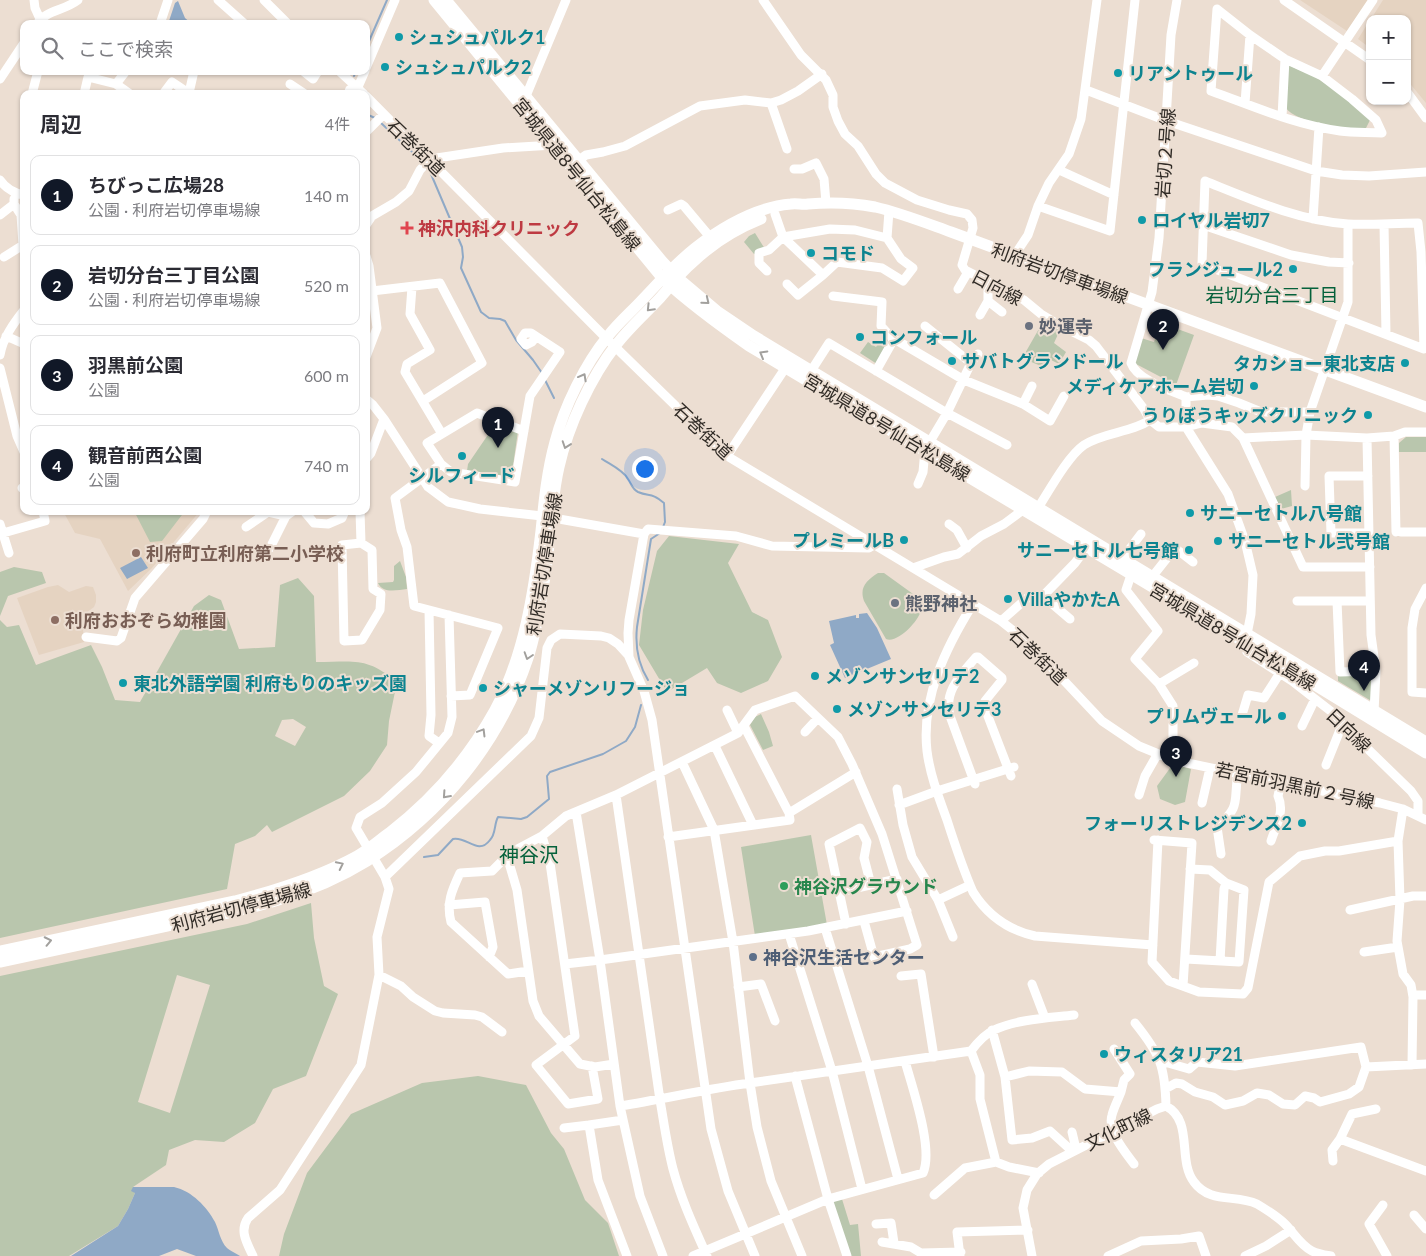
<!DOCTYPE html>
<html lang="ja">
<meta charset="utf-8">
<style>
:root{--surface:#fff;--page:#f7f7f7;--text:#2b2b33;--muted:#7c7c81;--line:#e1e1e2;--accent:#111827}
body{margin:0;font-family:Lato,"Noto Sans JP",sans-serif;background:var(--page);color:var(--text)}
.controls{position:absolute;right:15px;top:15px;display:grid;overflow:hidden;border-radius:10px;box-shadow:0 1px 4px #0004}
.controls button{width:45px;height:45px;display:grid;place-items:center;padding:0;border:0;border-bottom:1px solid var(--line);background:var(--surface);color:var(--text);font:25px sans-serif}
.you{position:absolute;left:644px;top:468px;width:18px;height:18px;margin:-12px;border:4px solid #fff;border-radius:50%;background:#1a73e8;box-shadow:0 0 0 8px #1a73e833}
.badge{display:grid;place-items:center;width:32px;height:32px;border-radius:50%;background:var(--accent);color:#fff;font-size:16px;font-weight:700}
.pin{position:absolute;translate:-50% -41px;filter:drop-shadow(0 1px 2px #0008)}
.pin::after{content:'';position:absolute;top:26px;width:18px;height:15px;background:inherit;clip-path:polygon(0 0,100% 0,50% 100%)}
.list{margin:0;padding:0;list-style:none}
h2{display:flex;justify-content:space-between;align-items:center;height:65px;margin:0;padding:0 20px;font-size:21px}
h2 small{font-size:16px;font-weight:400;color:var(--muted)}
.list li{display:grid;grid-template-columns:32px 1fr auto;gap:15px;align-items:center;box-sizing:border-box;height:80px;margin:0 10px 10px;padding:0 10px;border:1px solid var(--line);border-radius:10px}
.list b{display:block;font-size:19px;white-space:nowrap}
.list p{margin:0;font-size:16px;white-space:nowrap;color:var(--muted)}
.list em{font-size:16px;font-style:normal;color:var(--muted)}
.icon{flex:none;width:28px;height:28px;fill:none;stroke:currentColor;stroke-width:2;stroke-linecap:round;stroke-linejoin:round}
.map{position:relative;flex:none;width:1426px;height:1256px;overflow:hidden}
.search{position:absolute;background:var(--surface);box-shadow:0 1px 4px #0004;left:20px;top:20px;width:350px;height:55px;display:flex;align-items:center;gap:12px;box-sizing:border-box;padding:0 18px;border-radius:10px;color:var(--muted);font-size:19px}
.panel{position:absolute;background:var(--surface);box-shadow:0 1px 4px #0004;left:20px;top:90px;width:350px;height:425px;border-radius:10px}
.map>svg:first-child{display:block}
.built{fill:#e5d3c1}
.green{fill:#b9c6ad;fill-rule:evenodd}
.water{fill:#8fa9c6}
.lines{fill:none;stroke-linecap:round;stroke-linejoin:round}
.stream{stroke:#8fa9c6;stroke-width:2}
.minor{stroke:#fff;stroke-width:9}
.major{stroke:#fff;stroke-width:11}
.oneway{stroke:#a2a09d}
.culture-dot{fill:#0f9aa8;stroke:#ecded2;stroke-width:2}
.health-dot{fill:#e0444e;stroke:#ecded2;stroke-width:2}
.worship-dot{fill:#6b7280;stroke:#ecded2;stroke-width:2}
.education-dot{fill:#8d6e63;stroke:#ecded2;stroke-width:2}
.leisure-dot{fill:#2e9e5b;stroke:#ecded2;stroke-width:2}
.service-dot{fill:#5c6f8a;stroke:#ecded2;stroke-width:2}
.labels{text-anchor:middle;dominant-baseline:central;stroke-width:4;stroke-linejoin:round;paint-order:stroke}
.culture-label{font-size:18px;font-weight:bold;fill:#0d838f;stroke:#ecded2;text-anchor:start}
.street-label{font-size:18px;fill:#302b26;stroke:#ecded2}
.health-label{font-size:18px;font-weight:bold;fill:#be3a42;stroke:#ecded2;text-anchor:start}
.worship-label{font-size:18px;font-weight:bold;fill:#5b616d;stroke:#ecded2;text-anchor:start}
.education-label{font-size:18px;font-weight:bold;fill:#785e54;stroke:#ecded2;text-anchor:start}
.leisure-label{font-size:18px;font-weight:bold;fill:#27864d;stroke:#ecded2;text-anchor:start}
.service-label{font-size:18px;font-weight:bold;fill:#4e5e75;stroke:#ecded2;text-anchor:start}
.neighbourhood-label{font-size:19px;fill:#05613b;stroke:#ecded2}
.quarter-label{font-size:20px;fill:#05613b;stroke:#ecded2}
</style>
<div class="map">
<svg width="1426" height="1256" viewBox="0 0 1426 1256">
<rect width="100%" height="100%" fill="#ecded2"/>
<!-- built -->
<path class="built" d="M1300,0H1368L1347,31Z
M1383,0H1426V103L1407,80V19H1371Z
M1370,20V48L1358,39Z
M63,511H200L152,568L128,591L100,539L75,533Z
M58,585L69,592L86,586L93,587L96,595V602L94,607L86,613L83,629L84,642L39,655L17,598L48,587Z"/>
<!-- green -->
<path class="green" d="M1288,65L1314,76L1341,94L1370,120L1365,130C1348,130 1296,123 1286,108Z
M755,233L765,249L754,254L744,242L749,236Z
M1047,322L1060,330L1054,343L1066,352L1059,364L1049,359L1041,366L1024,359V355L1040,327Z
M1161,323L1194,335L1176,385L1136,364L1135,361L1141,338L1154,342Z
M884,336L890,341L877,364L860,353L868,342L876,347Z
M496,423L518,431L512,473L507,477L467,471L468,464Z
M1406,437H1426V452H1399V443Z
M1291,490L1292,506L1281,509L1275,497Z
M134,511H185L162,541L150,542Z
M669,536L739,544L728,563L752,612L768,620L782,657L768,681L741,693L717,683L707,668L667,692L639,645L643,610L657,551Z
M400,561L406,577L407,589C397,590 383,594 378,583L393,582L394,580V566Z
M14,567L42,572L46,583L8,596L0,616V572Z
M878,573H884L920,599C920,601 922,605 922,607C921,619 898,644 886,639L864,601C859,587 867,580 878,573Z
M298,578L314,596L316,662C354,662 366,656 397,682L389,721L387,745L370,771L344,796L272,832L267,825L255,836L235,844L227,889L0,938V620L7,627L19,625L36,665L91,645L102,667L115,700L140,702L194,606L209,595L221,600L239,649L275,647L280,585ZM293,719L306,727L295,746L275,736L282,720Z
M1374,673L1373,702L1338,681V674Z
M761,714L769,732L773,746L763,750L750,725L755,717Z
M1173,764L1191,769L1185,802L1175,805L1160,799L1157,786Z
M811,835L827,925L755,936L741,847Z
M311,903L314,938L324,986L338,994L306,1076L273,1089L255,1123L224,1142L195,1140L169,1150L166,1165L133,1187L135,1193L128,1209L118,1226L69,1256H0V976L247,924ZM177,975L210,985L170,1113L138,1102Z
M478,1076L526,1085L551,1133L564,1149L585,1200L608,1223L619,1256H279L284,1234L307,1173L351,1114L422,1083Z
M842,1199L850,1225L858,1224L861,1256H851L832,1202Z"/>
<!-- water -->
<path class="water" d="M178,1L185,18L192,24H168L175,3Z
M141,557L148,568L127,579L120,568Z
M867,613L877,628L891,659L845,678L830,645L834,643L829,621L856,615V618H859V614Z
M133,1187H174C192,1191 207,1207 215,1222C219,1230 220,1241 227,1248C230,1251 236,1253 240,1256H196L177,1249L159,1256H71L118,1226L128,1209L135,1193L131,1191Z"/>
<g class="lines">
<!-- stream -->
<path class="stream" d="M366,48L387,0
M354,76L356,71
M366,114L375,118
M381,123L423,162
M428,167L462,247L463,257L461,268L481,312L489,318L500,319L505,321L516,340L533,360L542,373
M545,380L554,398
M602,459C611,465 623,470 628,479C631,483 632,489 638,492C650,497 651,492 664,503L665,522L663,527
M648,680C638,664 635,646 637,627L651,539L660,533
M424,857L438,855L453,839C467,836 478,856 490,840C496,834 494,824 498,817L521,819L527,817L549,799L547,776L550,772L603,754L626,741L635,727L641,705"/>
<!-- minor -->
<path class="minor" d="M34,0L35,8L40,19
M218,0L245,24
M264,0L288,24
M763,0L801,55L826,80L833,95V107L838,121L845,134L858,146L876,174L885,183L917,200L949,210L967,214L972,220L973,228L962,265L965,270L1024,300L1041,314L1061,326L1089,340L1096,346L1144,409L1150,420L1159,427H1186L1202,423L1232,427L1243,438L1306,435L1367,438L1394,436L1405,432H1426
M1177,0L1171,35L1159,238L1152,292L1131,363C1137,380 1170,390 1186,397V427
M1284,0L1370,60
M1217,9L1250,35L1285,59L1322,76L1352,99L1376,120L1382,133C1368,132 1354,133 1340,131C1295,125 1253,106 1211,91Z
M37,24C46,10 64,11 78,0
M160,24L168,0
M366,68L395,0
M303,71L313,79L318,71
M339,71L364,94
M1322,76L1373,0
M0,79L24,43
M116,84L126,71
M290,84L305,94
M1086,90L1167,121L1316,171L1342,175L1369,176L1426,172
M1407,92L1426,118
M189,93L194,71
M32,94L38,71
M84,94L88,77L116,84L130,94
M163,94L172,82L190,94
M348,94L350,89L358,87L365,71
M366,96L606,338L727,456L1001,621L1021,637L1055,671L1102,721L1139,746L1173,760L1380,803L1403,809L1426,820
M526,96L566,0
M771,103L787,149
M1245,103L1250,35
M1282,117L1285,59
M366,132L383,115
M579,160L586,155L603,152L625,146L700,106L745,100L771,103L781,100L798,91L822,74
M794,169H802L816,163L824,179L826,203
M1059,170L1114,195
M0,180C6,189 14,193 24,195
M1205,181C1250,199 1299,221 1348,224C1371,225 1395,223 1418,223L1421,252L1424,349L1202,264Z
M1038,206L1110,231L1135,0
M668,210L681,204L684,206L710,237
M775,214L783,237L823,275L837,262L882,268L903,281L913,268L901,259L887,238L889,211
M0,215L14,204V199
M1313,219L1319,127
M1384,224L1386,334
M366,225L372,216L396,202L409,191L420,170L430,159L503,148L554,145
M1203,225L1291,255L1329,262L1349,263
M366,256L369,266L377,328L366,357
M1014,256L1028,235L1038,206L1049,183L1069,154L1081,119L1097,0
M4,257L23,245L21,215L14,204
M767,271L759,263V253L769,250L783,237L830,229L855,230L887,238
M988,282V301L1002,312
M787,284L798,295L823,275
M412,287L410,314L430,350L407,364L405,372L442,434
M958,289L968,272
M372,291L440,283L482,363L423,401
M833,296L882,302L881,326L891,337L964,380L1023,404L1050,421L1064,396
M980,315L988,301
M925,326L971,363
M6,336L24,344
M0,355C3,338 13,324 24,310
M0,368L17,436L24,452
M811,371L829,343L947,413L1007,445
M876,371L894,339
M1186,397L1208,395L1218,396L1239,403L1261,412H1310
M366,399L373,405L384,419L428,487L448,502L480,509L542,516L644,534L629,620L628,633L629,657L644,691L652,720L711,1129L728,1191L755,1256
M1023,404L1032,386
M1186,427L1228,494L1245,541L1253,575L1251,614L1247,634
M524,431L477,413L427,443L441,464L451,472L515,482L530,396L560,352L531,333H525L521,339L526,345L532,342L536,337
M1394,436L1396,532
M1243,438L1303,567H1370
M1367,438L1371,635L1376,671L1374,712
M727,456L786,367
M366,459L371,453L384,419
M441,464L395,498L401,530L407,547L414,606L498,628L470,695L451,696
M1368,476H1329L1331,533H1369
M918,484L923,472L925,450L947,413L971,363L978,354
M1305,486L1306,435L1310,412L1348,302V224
M22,488H24
M1038,508C1049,491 1068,456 1084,445C1104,432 1131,433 1150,420
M304,511L314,523L328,524L342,518L345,511
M360,511L361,543
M0,524L9,553
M949,524L957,530L967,548
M246,527L268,512L286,516
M1401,532H1426
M0,534L45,521L43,511
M644,534L648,529L736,536L772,546L869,548L874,545
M361,543L372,550L373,589L381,594L380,610L362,640L344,641L342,545Z
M270,548L286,516L293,511
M1122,559L1141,534
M913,568L944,557L958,554L981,536L1004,524L1023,510
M1131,575L1126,590L1158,631L1135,659L1159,684L1173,706V760
M1152,577L1175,548L1193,562
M1426,588L1415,609L1412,628V692L1426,693
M1043,596L1075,563L1086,548
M1297,601H1370
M1337,601L1340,672L1376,671
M973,604C946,647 921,698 927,751C930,775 939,798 947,820C955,845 963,869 973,892C988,916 1008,930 1035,936L1153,945
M429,610L431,715L429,736L439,743
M1001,621L1027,598L1043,596L1070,619
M86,637L117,641L121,638L135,598L203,519L207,511
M1253,641L1247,652L1292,681L1337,716L1338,720L1411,791L1418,801V815
M1159,684L1194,663
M727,710L738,733
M1242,715L1248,695L1264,698L1280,673
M744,726L789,813L856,772
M1302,726L1315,699
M805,732L818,718
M715,746L753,825
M1326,765L1342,725
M975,784L950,716C943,691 962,674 976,657H978L1002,678V680L985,701L984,706L1011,776
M897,789L903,825L912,857L938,900L953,937
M616,795L660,1100C664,1123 667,1146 673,1169C681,1199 694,1227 707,1256
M1139,795L1145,776L1157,755
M1202,803L1210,768
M899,805L937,791L1014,767
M1403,809L1398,841L1400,900L1397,941L1403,974L1411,985L1413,997L1412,1065
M576,812L600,960L808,931L907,911
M542,836L550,863L575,1036L536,1065L568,1104L598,1099L592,1066
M668,837L790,820L789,813
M1154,840L1192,843L1183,986
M1158,840L1152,962L1169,981L1199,992L1243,994L1248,988L1269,882L1300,856L1325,851H1339L1398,841
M1271,841C1276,825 1285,812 1278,796L1281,782
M1221,854L1217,827C1242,805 1233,802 1238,773
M507,856L517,890L533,1001L539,1016L580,1064L595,1067L614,1064
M385,877L531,736L539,718L547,648L551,640L560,634L601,636L609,638L618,644L629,656
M839,892L897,879
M938,900L970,885
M449,905L485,902L493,947L489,957
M1350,910L1413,896H1426
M846,924L829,844L860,828L867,842L864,858L871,885
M825,928L868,1066L898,1179
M789,934L832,1071L862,1189
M1364,952L1398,947
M1186,959L1239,962L1244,890L1226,883L1210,870L1190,869
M1220,961L1224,889L1226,883
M565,964L600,960L620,1106C664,1099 706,1089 750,1083L733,942L714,830L682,762
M528,971L508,974L451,922C446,903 452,890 460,873L492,871L510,853L542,836L566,816L616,795L738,733L755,710L795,696L838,737L852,764L882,834L917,945L910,949L874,957L864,921
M379,975L401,986L413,997L435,1011L443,1013L475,1015L482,1017L502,1032
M901,976L921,974L934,1057
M1032,984L1045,1018
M738,987L761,984L775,1021
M1413,995H1426
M1135,1023C1160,1054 1165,1066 1166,1106
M992,1030L1005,1077L1012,1140L1032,1138L1050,1131L1072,1151
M1114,1049L1130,1074L1124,1080L1121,1092
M971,1051L980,1075V1099L996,1162L1009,1167L1039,1173
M1161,1061L1189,1069L1197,1062L1235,1066L1361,1047L1366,1067L1426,1064
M795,1076L828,1199L847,1256
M1005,1077L1029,1071L1062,1072L1085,1089L1121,1092C1118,1100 1114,1107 1112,1115C1107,1131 1125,1152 1134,1164
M1165,1089L1176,1083L1182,1084L1195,1092L1213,1097L1225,1105L1243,1101L1257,1093L1269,1095L1283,1104L1295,1105L1305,1096L1314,1098L1320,1102L1349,1094L1359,1087L1366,1067
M620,1106L640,1196L663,1256
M589,1125L623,1120
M564,1128L589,1125L598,1180L627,1256
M1072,1132L1076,1149
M1340,1139L1426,1171
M1333,1161L1332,1150L1340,1139L1352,1114L1376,1109
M934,1195L965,1168L996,1162
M1383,1205L1369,1224L1387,1256
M1414,1215L1426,1229
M876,1224L891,1223L894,1243
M882,1242L911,1247L921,1253L961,1252
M253,1256C247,1243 239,1231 248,1218L280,1190L361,1065L379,975L377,937L389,889L385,877L356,828L360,817L382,803L416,772L448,733L452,717L449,615
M693,1256L828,1199L923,1173C934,1149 912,1087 905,1061
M802,1256L771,1181L757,1127L750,1083L971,1051C977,1043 985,1034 994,1030C1018,1019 1048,1018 1074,1015
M960,1256L957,1232L1028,1230
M1032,1256L1023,1208L1027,1190L1037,1174L1049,1164L1157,1109L1166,1106C1194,1121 1177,1160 1194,1182C1210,1204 1236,1194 1257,1204C1267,1210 1277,1216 1285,1224C1294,1233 1300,1245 1312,1251C1318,1254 1325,1255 1331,1256
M1108,1256L1141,1241L1181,1239L1199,1236L1206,1256
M1245,1256L1266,1246L1291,1230"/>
<!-- major -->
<path class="major" d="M434,0L663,279C690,304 719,325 749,346L1256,649L1426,753
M446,0L662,261L678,278L717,311L754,336L1426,742
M0,951L235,901C277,890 319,877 357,856C368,850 378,841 389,833C432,800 468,759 495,710C524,656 534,592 541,531C544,501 547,471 555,442C564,407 585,364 608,336C618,323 631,312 643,299C659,282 676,263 695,248C722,227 756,207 791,204C797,203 802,205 808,204C830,202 854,203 875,207C901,213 926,223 951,232L1426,407
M0,962C56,950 111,938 167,926C238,911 304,900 367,861C442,814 500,742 528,658C536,634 540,608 544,583C551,545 550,505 559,467C568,426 591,377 616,345C629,328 646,313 660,298C671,286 680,273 692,263C712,244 736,229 761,219"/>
</g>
<!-- one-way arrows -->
<defs><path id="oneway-chevron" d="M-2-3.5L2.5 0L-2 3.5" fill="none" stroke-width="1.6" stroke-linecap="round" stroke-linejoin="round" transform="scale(1.25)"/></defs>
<g class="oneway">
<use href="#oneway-chevron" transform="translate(706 301) rotate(39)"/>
<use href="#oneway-chevron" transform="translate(650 308) rotate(134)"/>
<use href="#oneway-chevron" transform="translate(763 354) rotate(-150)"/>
<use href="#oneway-chevron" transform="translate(583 377) rotate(-61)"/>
<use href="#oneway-chevron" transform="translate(566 445) rotate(109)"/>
<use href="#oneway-chevron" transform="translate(528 656) rotate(108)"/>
<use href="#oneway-chevron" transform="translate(482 732) rotate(-59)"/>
<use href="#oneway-chevron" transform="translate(446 795) rotate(132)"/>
<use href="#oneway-chevron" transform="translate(340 865) rotate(-26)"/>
<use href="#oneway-chevron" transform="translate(48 941) rotate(-12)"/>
</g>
<!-- markers -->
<g class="culture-dot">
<circle cx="399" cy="37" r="5"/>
<circle cx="385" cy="67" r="5"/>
<circle cx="1118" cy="73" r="5"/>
<circle cx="1142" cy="220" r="5"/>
<circle cx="811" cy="253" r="5"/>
<circle cx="1293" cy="269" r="5"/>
<circle cx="860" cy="337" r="5"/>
<circle cx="952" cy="361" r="5"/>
<circle cx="1405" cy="363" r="5"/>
<circle cx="1254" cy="386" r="5"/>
<circle cx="1368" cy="415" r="5"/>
<circle cx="462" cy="456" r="5"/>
<circle cx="1190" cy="513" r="5"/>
<circle cx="904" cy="540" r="5"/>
<circle cx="1218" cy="541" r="5"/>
<circle cx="1189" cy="550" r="5"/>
<circle cx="1008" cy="599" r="5"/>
<circle cx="815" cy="676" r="5"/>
<circle cx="123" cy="683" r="5"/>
<circle cx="483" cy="688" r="5"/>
<circle cx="837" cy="709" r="5"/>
<circle cx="1282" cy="716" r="5"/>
<circle cx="1302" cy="823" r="5"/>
<circle cx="1104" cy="1054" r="5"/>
</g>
<path class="health-dot" d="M404.5 220.5h5v5h5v5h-5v5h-5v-5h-5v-5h5z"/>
<g class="worship-dot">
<circle cx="1029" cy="326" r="5"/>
<circle cx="895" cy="603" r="5"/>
</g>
<g class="education-dot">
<circle cx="136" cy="553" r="5"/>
<circle cx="55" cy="620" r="5"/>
</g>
<circle class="leisure-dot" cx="784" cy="886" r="5"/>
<circle class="service-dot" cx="753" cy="957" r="5"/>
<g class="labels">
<!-- culture labels -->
<g class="culture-label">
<text x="409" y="37">シュシュパルク1</text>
<text x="395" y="67">シュシュパルク2</text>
<text x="1128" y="73">リアントゥール</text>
<text x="1152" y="220">ロイヤル岩切7</text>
<text x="821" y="253">コモド</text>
<text x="1283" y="269" text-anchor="end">フランジュール2</text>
<text x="870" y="337">コンフォール</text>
<text x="962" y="361">サバトグランドール</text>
<text x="1395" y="363" text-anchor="end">タカショー東北支店</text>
<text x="1244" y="386" text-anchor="end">メディケアホーム岩切</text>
<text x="1358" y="415" text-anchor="end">うりぼうキッズクリニック</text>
<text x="462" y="475" text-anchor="middle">シルフィード</text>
<text x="1200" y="513">サニーセトル八号館</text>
<text x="894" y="540" text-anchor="end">プレミールB</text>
<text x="1228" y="541">サニーセトル弐号館</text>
<text x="1179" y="550" text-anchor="end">サニーセトル七号館</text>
<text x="1018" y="599">VillaやかたA</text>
<text x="825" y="676">メゾンサンセリテ2</text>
<text x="133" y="683">東北外語学園 利府もりのキッズ園</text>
<text x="493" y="688">シャーメゾンリフージョ</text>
<text x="847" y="709">メゾンサンセリテ3</text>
<text x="1272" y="716" text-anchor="end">プリムヴェール</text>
<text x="1292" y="823" text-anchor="end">フォーリストレジデンス2</text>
<text x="1114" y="1054">ウィスタリア21</text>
</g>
<!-- street labels -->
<g class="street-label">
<text transform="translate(416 147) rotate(44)">石巻街道</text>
<text transform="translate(1165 153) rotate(-86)">岩切２号線</text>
<text transform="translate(577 174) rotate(51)">宮城県道8号仙台松島線</text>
<text transform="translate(1060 273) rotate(20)">利府岩切停車場線</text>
<text transform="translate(997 287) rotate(28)">日向線</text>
<text transform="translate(887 427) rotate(31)">宮城県道8号仙台松島線</text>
<text transform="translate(703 431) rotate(43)">石巻街道</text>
<text transform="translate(544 564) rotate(-81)">利府岩切停車場線</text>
<text transform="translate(1233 636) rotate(31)">宮城県道8号仙台松島線</text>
<text transform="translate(1038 656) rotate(44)">石巻街道</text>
<text transform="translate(1349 730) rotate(44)">日向線</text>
<text transform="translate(1295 785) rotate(12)">若宮前羽黒前２号線</text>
<text transform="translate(241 907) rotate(-15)">利府岩切停車場線</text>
<text transform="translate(1118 1129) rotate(-26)">文化町線</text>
</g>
<!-- health labels -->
<g class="health-label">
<text x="418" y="228">神沢内科クリニック</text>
</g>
<!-- worship labels -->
<g class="worship-label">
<text x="1039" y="326">妙運寺</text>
<text x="905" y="603">熊野神社</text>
</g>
<!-- education labels -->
<g class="education-label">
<text x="146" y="553">利府町立利府第二小学校</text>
<text x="65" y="620">利府おおぞら幼稚園</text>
</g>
<!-- leisure labels -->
<g class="leisure-label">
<text x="794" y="886">神谷沢グラウンド</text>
</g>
<!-- service labels -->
<g class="service-label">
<text x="763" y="957">神谷沢生活センター</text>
</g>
<!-- neighbourhood labels -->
<g class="neighbourhood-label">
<text x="1272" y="294">岩切分台三丁目</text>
</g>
<!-- quarter labels -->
<g class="quarter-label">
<text x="529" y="854">神谷沢</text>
</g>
</g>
</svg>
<div class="controls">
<button>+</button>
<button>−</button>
</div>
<div class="you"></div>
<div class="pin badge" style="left:498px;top:448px">1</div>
<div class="pin badge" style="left:1163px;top:350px">2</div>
<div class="pin badge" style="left:1176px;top:777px">3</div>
<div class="pin badge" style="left:1364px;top:691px">4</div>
<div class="search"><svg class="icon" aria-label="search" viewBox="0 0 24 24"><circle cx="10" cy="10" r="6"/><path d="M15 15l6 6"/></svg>ここで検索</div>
<section class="panel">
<h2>周辺<small>4件</small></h2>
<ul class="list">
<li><span class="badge">1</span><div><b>ちびっこ広場28</b><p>公園 · 利府岩切停車場線</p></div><em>140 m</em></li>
<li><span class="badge">2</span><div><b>岩切分台三丁目公園</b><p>公園 · 利府岩切停車場線</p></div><em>520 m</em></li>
<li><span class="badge">3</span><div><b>羽黒前公園</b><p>公園</p></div><em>600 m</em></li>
<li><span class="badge">4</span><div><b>観音前西公園</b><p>公園</p></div><em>740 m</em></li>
</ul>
</section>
</div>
